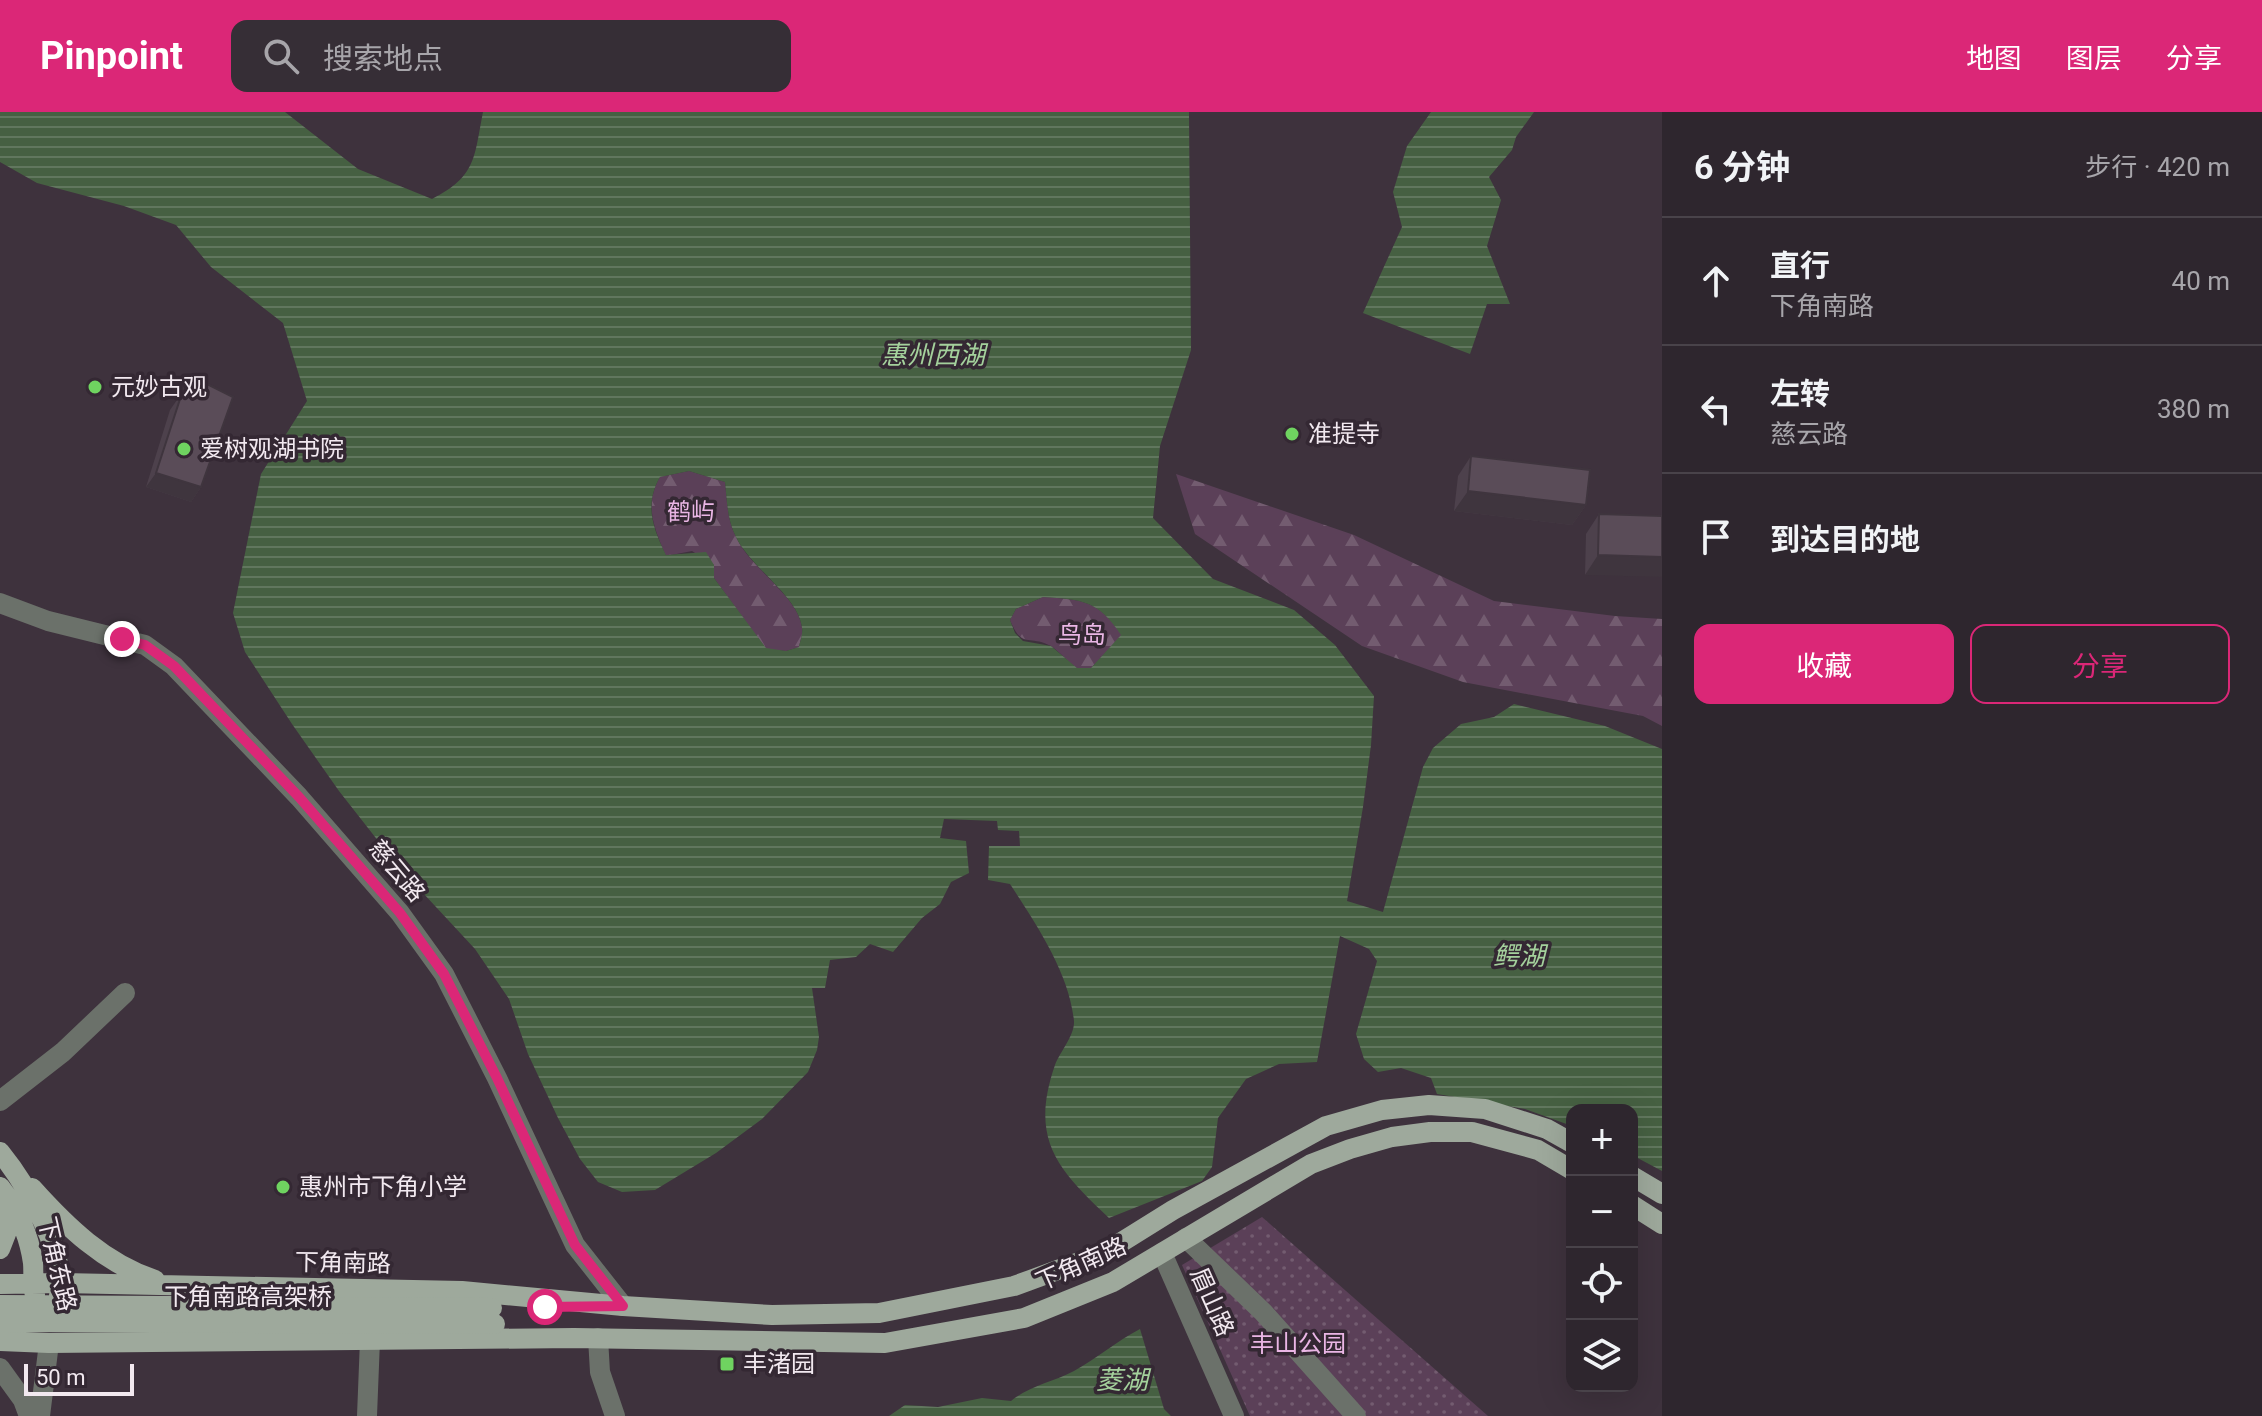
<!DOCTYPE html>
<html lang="zh">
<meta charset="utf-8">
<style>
:root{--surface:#2e262e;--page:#362e36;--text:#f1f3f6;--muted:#a7a5aa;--line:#49434a;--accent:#db2777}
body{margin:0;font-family:Roboto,"Noto Sans SC",sans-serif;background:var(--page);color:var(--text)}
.controls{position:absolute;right:24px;bottom:24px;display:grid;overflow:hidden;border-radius:16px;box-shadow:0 8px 32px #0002}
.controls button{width:72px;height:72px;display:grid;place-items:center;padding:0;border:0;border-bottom:2px solid var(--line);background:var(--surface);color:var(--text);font:40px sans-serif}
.scale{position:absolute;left:24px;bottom:20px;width:110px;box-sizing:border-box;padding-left:8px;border:4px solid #f2e9f0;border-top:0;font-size:22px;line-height:28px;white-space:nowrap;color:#f2e9f0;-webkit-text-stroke:6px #342833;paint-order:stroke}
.stop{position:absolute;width:24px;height:24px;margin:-18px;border:6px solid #db2777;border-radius:50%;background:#fff}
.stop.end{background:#db2777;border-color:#fff;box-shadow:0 2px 8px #0008}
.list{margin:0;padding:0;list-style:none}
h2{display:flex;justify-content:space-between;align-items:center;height:104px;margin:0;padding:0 32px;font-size:34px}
h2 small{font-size:26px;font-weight:400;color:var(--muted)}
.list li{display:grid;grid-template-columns:52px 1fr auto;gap:24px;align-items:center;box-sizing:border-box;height:128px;padding:0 32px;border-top:2px solid var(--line)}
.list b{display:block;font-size:30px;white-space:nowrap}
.list p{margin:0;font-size:26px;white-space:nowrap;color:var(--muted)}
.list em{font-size:26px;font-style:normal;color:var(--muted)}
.actions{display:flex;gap:16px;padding:24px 32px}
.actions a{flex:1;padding:18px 0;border:2px solid var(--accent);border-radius:16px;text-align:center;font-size:28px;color:var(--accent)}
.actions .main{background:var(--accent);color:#fff}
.icon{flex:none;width:44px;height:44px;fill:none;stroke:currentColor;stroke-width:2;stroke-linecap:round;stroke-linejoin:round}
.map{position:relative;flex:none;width:1662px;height:1304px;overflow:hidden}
header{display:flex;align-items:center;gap:48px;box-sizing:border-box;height:112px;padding:0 40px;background:var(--accent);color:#fff}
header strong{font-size:38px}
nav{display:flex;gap:44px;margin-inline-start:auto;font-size:28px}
.search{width:560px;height:72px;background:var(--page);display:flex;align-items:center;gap:20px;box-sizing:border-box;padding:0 28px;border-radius:16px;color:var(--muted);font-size:30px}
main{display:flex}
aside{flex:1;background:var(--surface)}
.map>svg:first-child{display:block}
.forest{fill:url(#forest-firs)}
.park{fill:url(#park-dots)}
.water{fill:url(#water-rules);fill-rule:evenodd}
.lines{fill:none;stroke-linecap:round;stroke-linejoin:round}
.minor{stroke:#6b716a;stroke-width:20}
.major{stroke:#9ea99c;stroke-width:20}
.major-bridge{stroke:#9ea99c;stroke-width:20}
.wall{fill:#4d414c}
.shaded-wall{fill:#3f353e}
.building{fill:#5a4c58;stroke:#3f353e;stroke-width:2}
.route{stroke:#db2777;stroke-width:10}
.poi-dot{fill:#6fd360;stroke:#342833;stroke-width:3}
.labels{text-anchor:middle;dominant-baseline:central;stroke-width:7;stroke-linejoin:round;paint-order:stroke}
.poi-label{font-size:24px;fill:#f2e9f0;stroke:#342833;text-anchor:start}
.park-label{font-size:24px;fill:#eab6e5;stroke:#342833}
.street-label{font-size:24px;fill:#f2e9f0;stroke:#342833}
.water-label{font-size:26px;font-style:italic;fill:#a4d19c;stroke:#342833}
</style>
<header>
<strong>Pinpoint</strong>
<div class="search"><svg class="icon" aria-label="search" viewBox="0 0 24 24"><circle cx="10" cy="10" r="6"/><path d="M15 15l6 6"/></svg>搜索地点</div>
<nav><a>地图</a><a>图层</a><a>分享</a></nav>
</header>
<main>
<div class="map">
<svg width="1662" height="1304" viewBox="0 0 1662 1304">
<defs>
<pattern id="forest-firs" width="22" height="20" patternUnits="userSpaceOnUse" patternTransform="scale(2)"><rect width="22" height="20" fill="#5b4058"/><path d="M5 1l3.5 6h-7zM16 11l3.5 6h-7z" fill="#735c70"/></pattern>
<pattern id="park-dots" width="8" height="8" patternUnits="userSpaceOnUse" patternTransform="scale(2)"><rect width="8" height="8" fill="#5b4058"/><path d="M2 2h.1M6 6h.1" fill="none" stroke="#735c70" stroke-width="1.8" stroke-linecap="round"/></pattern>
<pattern id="water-rules" width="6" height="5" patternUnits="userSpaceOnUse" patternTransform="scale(2)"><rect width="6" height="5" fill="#466042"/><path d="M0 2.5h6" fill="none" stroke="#61775e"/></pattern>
</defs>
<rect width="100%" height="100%" fill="#3e323d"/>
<!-- forest -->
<path class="forest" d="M689,359L725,370C727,388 727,408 736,425C750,456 799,485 802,516C803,522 800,530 799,535L786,539L766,537L714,466V453L692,439L666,444C654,416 644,393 660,365Z
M1176,362L1354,423L1494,489L1615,504L1662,507V614L1643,604L1463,570L1362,534L1195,422Z
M1043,485C1083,488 1098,488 1122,523L1091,556H1077C1068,550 1060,540 1051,534C1030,522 1022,538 1010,508L1016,497Z"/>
<!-- park -->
<path class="park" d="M1262,1105L1488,1304H1250L1182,1153Z"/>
<!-- water -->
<path class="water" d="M0,0H285L358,57L432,87C477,64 474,45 483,0H1189L1191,238L1160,334L1153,406L1213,467L1294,498L1335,533L1374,584L1371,633L1363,695L1347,789L1383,800L1423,655L1433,636L1461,612L1494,605L1514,592L1605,614L1662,637V1059L1632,1043V998H1572V1014L1525,997L1437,982L1431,966L1401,956L1378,960L1364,947L1356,922L1377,849L1369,837L1340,824L1317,950L1279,952L1246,967L1218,1006L1212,1055L1202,1069L1109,1106C1058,1058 1029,1028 1055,953C1060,940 1075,923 1074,909C1069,860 1036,812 1010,772L988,768L989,734H1020L1019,719L998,718L997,709L944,707L940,726L966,729L969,761L951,770L940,792L922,806L893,840L870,832L856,845L830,848L825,876H812L819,925L817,938L808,960L762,1007L716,1041L655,1078L622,1080L598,1070L580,1047L558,1006L528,942L509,887L475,837L397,753L339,679L292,612L245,540L233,501L261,362L307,289L283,211L211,155L176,113L124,94L37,71L0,50ZM689,359L725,370C727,388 727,408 736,425C750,455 799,485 802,516C803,522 800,530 799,535L786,539L766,536L714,466V453L706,440L666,443C653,416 644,393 660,365ZM1043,485C1083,488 1098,488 1121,523L1091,556H1077L1051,534L1023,529L1015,521L1010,508L1016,497Z
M1431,0H1534L1516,25L1512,38L1489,65L1501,88L1487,134L1510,192H1487L1470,242L1363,201L1402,115L1393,80L1407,34Z
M1140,1217L1164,1297L1171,1304H889L905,1293L938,1295L982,1286L1011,1289C1029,1274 1053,1270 1074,1259C1097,1246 1117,1229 1140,1217Z"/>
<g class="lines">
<!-- minor -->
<path class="minor" d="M0,491L48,509L145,533L174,554L299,685L400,801L444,862L497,966L575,1133L623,1194
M0,989L63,940L125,881
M1186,1126L1263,1200L1356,1304
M1162,1141L1234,1304
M598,1226L600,1260L615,1304
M0,1256L23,1288L29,1304
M40,1304L49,1231
M367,1304L370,1228"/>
<!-- major -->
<path class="major" d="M0,1040C26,1072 68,1143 59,1184
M1632,1064L1662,1082
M0,1075C18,1098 29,1122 33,1151C34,1162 32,1172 35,1183
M32,1076C67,1115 104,1151 155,1168
M1632,1093L1662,1112
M0,1137L9,1114L6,1088
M0,1172L62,1171L462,1179L623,1194L772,1203L879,1201L1014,1174L1104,1141L1173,1098L1326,1014L1382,998L1429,993L1485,997L1547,1017L1572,1031
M0,1229L49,1231L574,1226L885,1231L1024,1206L1113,1170L1311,1052L1350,1037L1392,1025L1430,1020H1472L1538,1038L1572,1058"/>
<!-- major-bridge -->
<path class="major-bridge" d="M0,1193L492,1196
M0,1210L495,1212"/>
</g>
<!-- wall -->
<path class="wall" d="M193,265L201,375L191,390L146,375L170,298Z
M1471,344L1586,393L1572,413L1454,399L1458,364Z
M1599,402L1662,404L1585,463L1586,422Z"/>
<!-- shaded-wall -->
<path class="shaded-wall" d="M156,361L201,375L191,390L146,375Z
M1468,379L1586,393L1572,413L1454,399Z
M1598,443L1662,445V465L1585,463Z"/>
<!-- building -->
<path class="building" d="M193,265L233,285L201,375L156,361L181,284Z
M1471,344L1590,358L1586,393L1468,379Z
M1599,402L1662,404V445L1598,443Z"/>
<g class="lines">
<!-- route -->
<path class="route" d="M122,527L145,533L174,554L299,685L400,801L444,862L497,966L575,1133L623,1194L545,1195"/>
</g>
<!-- markers -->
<g class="poi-dot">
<circle cx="95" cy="275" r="8"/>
<circle cx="1292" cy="322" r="8"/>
<circle cx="184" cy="337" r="8"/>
<circle cx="283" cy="1075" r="8"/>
<rect x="719" y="1244" width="16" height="16" rx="4"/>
</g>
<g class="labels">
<!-- poi labels -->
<g class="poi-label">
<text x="111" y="275">元妙古观</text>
<text x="1308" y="322">准提寺</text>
<text x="200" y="337">爱树观湖书院</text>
<text x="299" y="1075">惠州市下角小学</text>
<text x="743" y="1252">丰渚园</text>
</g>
<!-- park labels -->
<g class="park-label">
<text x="691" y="400">鹤屿</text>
<text x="1082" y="523">鸟岛</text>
<text x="1298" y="1232">丰山公园</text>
</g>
<!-- street labels -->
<g class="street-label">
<text transform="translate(397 759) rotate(50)">慈云路</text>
<text transform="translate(343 1151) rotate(1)">下角南路</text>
<text transform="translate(57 1152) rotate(77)">下角东路</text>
<text transform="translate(1081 1152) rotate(-24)">下角南路</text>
<text x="248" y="1185">下角南路高架桥</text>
<text transform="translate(1212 1190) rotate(66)">眉山路</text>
</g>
<!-- water labels -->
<g class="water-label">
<text x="933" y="243">惠州西湖</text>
<text x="1519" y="844">鳄湖</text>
<text x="1122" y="1268">菱湖</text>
</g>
</g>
</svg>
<div class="controls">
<button>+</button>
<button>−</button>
<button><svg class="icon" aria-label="locate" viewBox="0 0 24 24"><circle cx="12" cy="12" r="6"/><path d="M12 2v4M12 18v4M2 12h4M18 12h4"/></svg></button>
<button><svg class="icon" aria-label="layers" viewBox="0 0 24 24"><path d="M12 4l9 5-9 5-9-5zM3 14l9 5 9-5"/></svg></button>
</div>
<div class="scale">50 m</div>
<div class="stop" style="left:545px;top:1195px"></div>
<div class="stop end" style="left:122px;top:527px"></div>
</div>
<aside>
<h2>6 分钟<small>步行 · 420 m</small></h2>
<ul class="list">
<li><svg class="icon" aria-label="ahead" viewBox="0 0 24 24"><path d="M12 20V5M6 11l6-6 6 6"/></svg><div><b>直行</b><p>下角南路</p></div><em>40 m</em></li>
<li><svg class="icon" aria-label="left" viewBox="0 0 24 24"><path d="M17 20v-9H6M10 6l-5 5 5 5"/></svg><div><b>左转</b><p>慈云路</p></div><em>380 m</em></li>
<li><svg class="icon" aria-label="arrive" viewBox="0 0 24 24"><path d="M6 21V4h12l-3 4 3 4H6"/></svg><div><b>到达目的地</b></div></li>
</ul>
<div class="actions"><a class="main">收藏</a><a>分享</a></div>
</aside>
</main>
